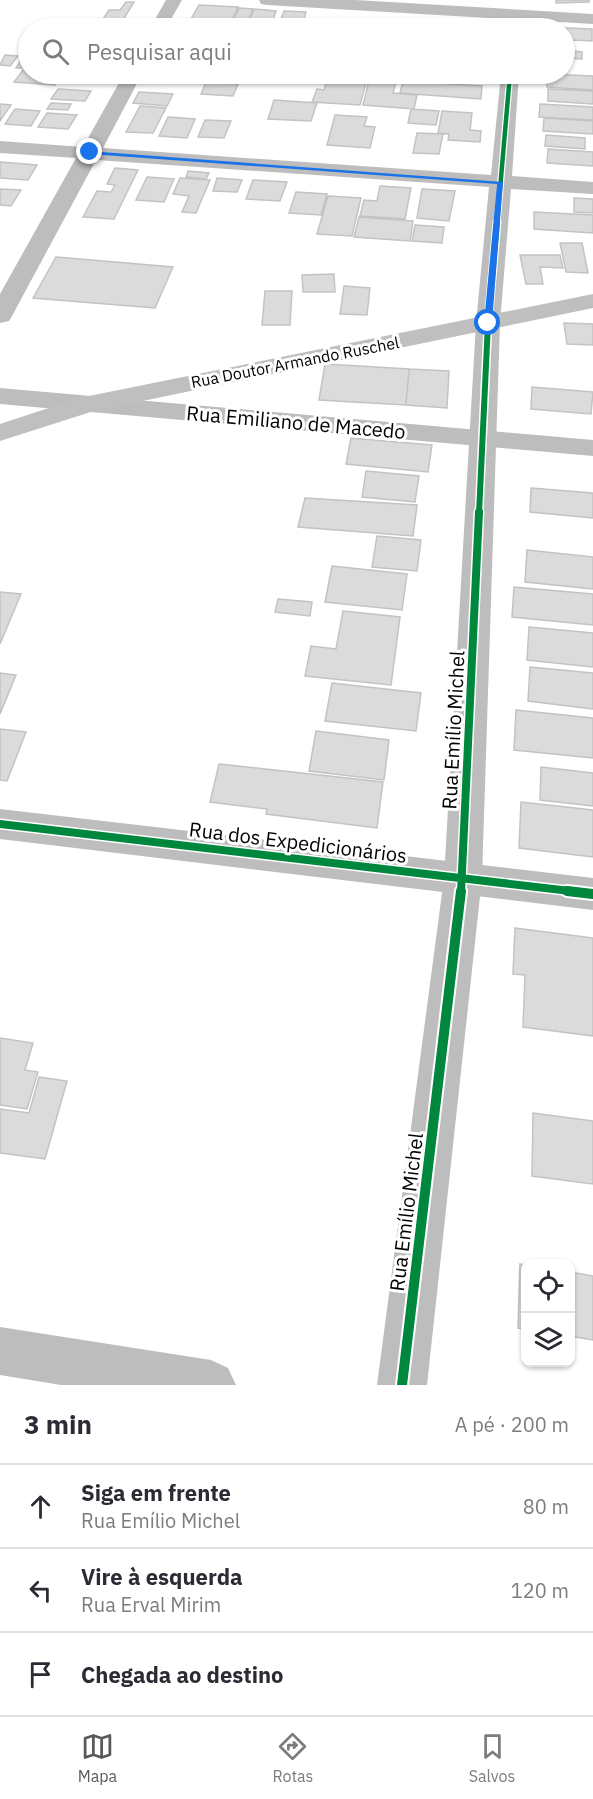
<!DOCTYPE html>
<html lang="pt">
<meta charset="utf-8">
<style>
:root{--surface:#fff;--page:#f2f2f3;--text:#2b2b33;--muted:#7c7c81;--line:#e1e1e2;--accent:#595959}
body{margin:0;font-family:"IBM Plex Sans",sans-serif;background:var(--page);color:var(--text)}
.controls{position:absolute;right:18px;bottom:18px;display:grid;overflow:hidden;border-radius:12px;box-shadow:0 2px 4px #0004}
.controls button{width:54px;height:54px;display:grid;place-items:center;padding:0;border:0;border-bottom:2px solid var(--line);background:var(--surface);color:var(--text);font:30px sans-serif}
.stop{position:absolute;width:18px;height:18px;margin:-14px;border:4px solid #1a73e8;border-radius:50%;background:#fff}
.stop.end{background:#1a73e8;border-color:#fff;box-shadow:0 2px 6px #0008}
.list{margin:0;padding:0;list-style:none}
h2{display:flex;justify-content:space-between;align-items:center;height:78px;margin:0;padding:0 24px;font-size:26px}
h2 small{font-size:20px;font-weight:400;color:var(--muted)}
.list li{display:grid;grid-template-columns:39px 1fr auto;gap:18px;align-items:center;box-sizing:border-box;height:84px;padding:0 24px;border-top:2px solid var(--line)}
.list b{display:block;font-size:22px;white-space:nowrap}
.list p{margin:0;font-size:20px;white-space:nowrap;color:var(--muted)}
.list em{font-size:20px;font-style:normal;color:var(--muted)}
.icon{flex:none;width:33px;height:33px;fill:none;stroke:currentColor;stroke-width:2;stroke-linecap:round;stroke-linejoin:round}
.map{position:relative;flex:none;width:593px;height:1385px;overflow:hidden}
.search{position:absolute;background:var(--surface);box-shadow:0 2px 4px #0004;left:18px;right:18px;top:18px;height:66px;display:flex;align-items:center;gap:15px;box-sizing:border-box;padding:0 21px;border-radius:33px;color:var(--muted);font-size:22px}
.sheet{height:330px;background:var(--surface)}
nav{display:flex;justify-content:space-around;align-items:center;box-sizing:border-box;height:84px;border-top:2px solid var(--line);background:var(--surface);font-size:16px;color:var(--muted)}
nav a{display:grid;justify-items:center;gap:3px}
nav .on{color:var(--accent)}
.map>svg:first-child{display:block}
.building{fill:#dbdbdb;stroke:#c3c3c3;stroke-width:1.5}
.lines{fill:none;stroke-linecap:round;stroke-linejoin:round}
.minor{fill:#bdbdbd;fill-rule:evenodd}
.tertiary{fill:#bdbdbd;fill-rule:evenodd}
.secondary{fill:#bfbfbf;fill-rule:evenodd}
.cycleway-far3-casing{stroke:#fff;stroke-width:7}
.cycleway-far2-casing{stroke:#fff;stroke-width:9}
.cycleway-far1-casing{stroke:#fff;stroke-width:11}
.cycleway-casing{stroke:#fff;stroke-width:14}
.cycleway-far3{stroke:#00873e;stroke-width:4.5}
.cycleway-far2{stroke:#00873e;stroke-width:6}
.cycleway-far1{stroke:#00873e;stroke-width:8}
.cycleway{stroke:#00873e;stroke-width:10}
.route{fill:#1a73e8}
.labels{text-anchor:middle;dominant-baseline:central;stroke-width:6;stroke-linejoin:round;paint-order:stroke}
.far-street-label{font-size:16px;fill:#000;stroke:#fff}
.street-label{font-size:20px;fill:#000;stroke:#fff}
</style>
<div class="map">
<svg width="593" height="1385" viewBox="0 0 593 1385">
<rect width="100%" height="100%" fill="#fff"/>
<!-- building -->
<path class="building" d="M556,0H589V2L556,3Z
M126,2H134L123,20L103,19L109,10H120Z
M199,5L238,7L231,22L191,19Z
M239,8L253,9L248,21H238L235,27H222L224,22H233Z
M254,9L276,11L273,20L250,19Z
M284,11L306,12L303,23L280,22Z
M430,20L454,22L453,28H429Z
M193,21L220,23L218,28H189Z
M398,23L421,24L420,28H397Z
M464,23L490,24V28H463Z
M545,27L592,29V41L572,40V46L564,45V28Z
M564,50L582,52V59L564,58Z
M5,55L18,56L10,66L0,65Z
M24,56L28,57V68H16Z
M23,70H28V74H52L50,76L60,77L55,85L14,82Z
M329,74L368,76L360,105L312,102L317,89L324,90Z
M435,74H461L460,80L434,78Z
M547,74L593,76V90L547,87Z
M370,77L397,78L393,93L417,95L414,109L363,105Z
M403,81L482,86L481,99L400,93Z
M206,82L238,84L233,96L201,94Z
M58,89L91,91L85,101L51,99Z
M548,89L593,91V104L548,101Z
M139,92L173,94L167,106L133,103Z
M274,100L317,103L311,121L268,119Z
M51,103L71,104L68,110L47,109Z
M0,104L11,105L0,121Z
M540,104L593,107V120L539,117Z
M140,106L166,108L153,133L126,132Z
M15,109L40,111L31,126L5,124Z
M411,109L439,111L436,125L408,123Z
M442,111L472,113L470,130L481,131L480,142L448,140L449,134L438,133Z
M47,113L77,115L68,129L38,127Z
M335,115L367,117L364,126L375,127L370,148L327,145Z
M168,117L195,119L187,138L159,136Z
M544,118L593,121V134L543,131Z
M205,120L231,121L224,138L198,137Z
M417,133L443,134L439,154L413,153Z
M546,135L585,138V149L545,146Z
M548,149L593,152V166L547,163Z
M0,162L37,165L28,180L0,178Z
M115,168L138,170L114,219L83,217L97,191L111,192L115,185L107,184Z
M188,171L209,173L206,179L186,177Z
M147,177L174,179L164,202L136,200Z
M180,178L210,180L196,213L182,212L189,196L173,194Z
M217,178L242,180L237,192L213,191Z
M253,180L287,182L280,201L246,199Z
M380,186L411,188L405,219L360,216L364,200L377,201Z
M0,189L21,190L11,206L0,205Z
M422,189L455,191L449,221L417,218Z
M296,192L327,194L321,215L289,213Z
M328,196L361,198L352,236L317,234Z
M574,198L593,199V213L574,212Z
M534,212L593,215V233L534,229Z
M359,217L413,221L410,241L354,237Z
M415,225L444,227L442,243L412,241Z
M560,243H582L588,273L566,272Z
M520,255H560L563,268L540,267L543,284H526Z
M56,257L173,267L155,308L33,298Z
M334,274L335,292H303L302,275Z
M344,286L370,288L367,315L340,314Z
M265,291H292L290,325H262Z
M564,323L593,324V345L567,344Z
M325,364L409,369L406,405L319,400Z
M409,369L449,371L447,408L406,405Z
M532,387L593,392L591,414L531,409Z
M351,438L432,445L428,472L346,464Z
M366,471L419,476L415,502L362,497Z
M531,488L593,493V518L530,512Z
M305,498L417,505L413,536L298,527Z
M377,536L421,540L417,571L372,567Z
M527,550L593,557V589L525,582Z
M332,566L407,574L402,610L325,602Z
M514,587L593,594V625L512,617Z
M0,592L21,594L0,644Z
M278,599L312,602L310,616L275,612Z
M343,611L400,617L391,685L305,676L311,646L336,649Z
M529,627L593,633V667L527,660Z
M530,667L593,673V709L528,701Z
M0,673L16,675L0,714Z
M332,683L421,693L416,731L325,721Z
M516,710L593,718V758L514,750Z
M0,729L26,732L7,781L0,780Z
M316,731L389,740L384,780L309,771Z
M219,764L383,782L377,828L266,814L267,809L210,802Z
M541,767L593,773V806L540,800Z
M521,802L593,810V857L519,848Z
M515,928L593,938V1036L523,1027L525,975L513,974Z
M0,1038L33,1043L25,1070L38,1072L27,1109L0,1105Z
M39,1077L67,1081L45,1159L0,1153V1109L29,1113Z
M533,1113L593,1121V1184L532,1176Z
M520,1264L526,1265V1329L518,1328Z
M570,1272L593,1276V1340L570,1336Z"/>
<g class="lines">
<!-- minor -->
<path class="minor" d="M166,0H182L166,28H150Z
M259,0H355L593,14V24L267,5L261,4Z
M124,74H142L103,148L491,175L501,74H519L512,176L593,182V194L511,189L500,323L497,328L488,330L479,328L476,323L489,187L96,160L12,316L9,321L0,323V294L76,158L0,153V141L83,147Z
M0,388L593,440V456L0,404Z
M0,809L593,878V910L0,839Z
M0,1327L211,1360L228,1368L236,1385H61L0,1375Z"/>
<!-- tertiary -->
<path class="tertiary" d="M488,316L497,318L500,323L482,878L427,1385H377L444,878L476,323L479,318Z"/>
<!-- secondary -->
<path class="secondary" d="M593,294V308L94,411L0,441V424L79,398Z"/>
<defs>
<path id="cycleway-far3" d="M497,224L510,74"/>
<path id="cycleway-far2" d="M479,514L488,323L497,222"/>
<path id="cycleway-far1" d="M0,824L579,892
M461,892L479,512"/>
<path id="cycleway" d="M567,891L593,894
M402,1385L461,891"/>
</defs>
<!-- cycleway-far3 casing -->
<use href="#cycleway-far3" class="cycleway-far3-casing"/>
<!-- cycleway-far2 casing -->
<use href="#cycleway-far2" class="cycleway-far2-casing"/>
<!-- cycleway-far1 casing -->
<use href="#cycleway-far1" class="cycleway-far1-casing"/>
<!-- cycleway casing -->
<use href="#cycleway" class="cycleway-casing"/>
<!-- cycleway-far3 -->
<use href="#cycleway-far3" class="cycleway-far3"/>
<!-- cycleway-far2 -->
<use href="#cycleway-far2" class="cycleway-far2"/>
<!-- cycleway-far1 -->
<use href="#cycleway-far1" class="cycleway-far1"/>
<!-- cycleway -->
<use href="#cycleway" class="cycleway"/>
</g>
<!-- route -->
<path class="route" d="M88,151L503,182L492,323L488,325L484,323L497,184L90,154Z"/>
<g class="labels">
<!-- far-street labels -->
<g class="far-street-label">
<text transform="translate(295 362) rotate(-11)">Rua Doutor Armando Ruschel</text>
</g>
<!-- street labels -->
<g class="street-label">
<text transform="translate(296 422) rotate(5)">Rua Emiliano de Macedo</text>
<text transform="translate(453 730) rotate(-87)">Rua Emílio Michel</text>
<text transform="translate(298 842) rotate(7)">Rua dos Expedicionários</text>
<text transform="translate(406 1212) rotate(-83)">Rua Emílio Michel</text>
</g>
</g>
</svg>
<div class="controls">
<button><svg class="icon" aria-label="locate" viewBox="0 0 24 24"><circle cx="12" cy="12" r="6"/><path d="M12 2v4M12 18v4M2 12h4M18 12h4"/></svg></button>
<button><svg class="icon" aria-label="layers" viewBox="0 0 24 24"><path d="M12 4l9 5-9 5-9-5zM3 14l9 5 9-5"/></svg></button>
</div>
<div class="stop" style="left:488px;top:323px"></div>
<div class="stop end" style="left:90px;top:152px"></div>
<div class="search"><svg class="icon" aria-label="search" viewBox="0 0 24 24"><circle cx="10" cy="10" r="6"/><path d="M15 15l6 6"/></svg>Pesquisar aqui</div>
</div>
<section class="sheet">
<h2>3 min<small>A pé · 200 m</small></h2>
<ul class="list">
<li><svg class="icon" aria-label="ahead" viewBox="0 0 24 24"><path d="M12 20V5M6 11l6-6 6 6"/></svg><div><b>Siga em frente</b><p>Rua Emílio Michel</p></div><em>80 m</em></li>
<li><svg class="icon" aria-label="left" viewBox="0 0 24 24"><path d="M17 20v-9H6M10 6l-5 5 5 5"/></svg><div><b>Vire à esquerda</b><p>Rua Erval Mirim</p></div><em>120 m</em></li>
<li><svg class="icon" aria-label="arrive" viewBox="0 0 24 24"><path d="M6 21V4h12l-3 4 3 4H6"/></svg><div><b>Chegada ao destino</b></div></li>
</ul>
</section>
<nav>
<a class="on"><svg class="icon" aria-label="map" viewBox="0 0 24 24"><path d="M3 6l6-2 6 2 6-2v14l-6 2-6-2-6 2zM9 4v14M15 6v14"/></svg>Mapa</a>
<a><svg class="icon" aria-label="directions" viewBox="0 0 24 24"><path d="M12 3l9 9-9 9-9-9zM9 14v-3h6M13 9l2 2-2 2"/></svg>Rotas</a>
<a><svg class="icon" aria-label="saved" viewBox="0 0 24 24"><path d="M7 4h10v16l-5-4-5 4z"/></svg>Salvos</a>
</nav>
